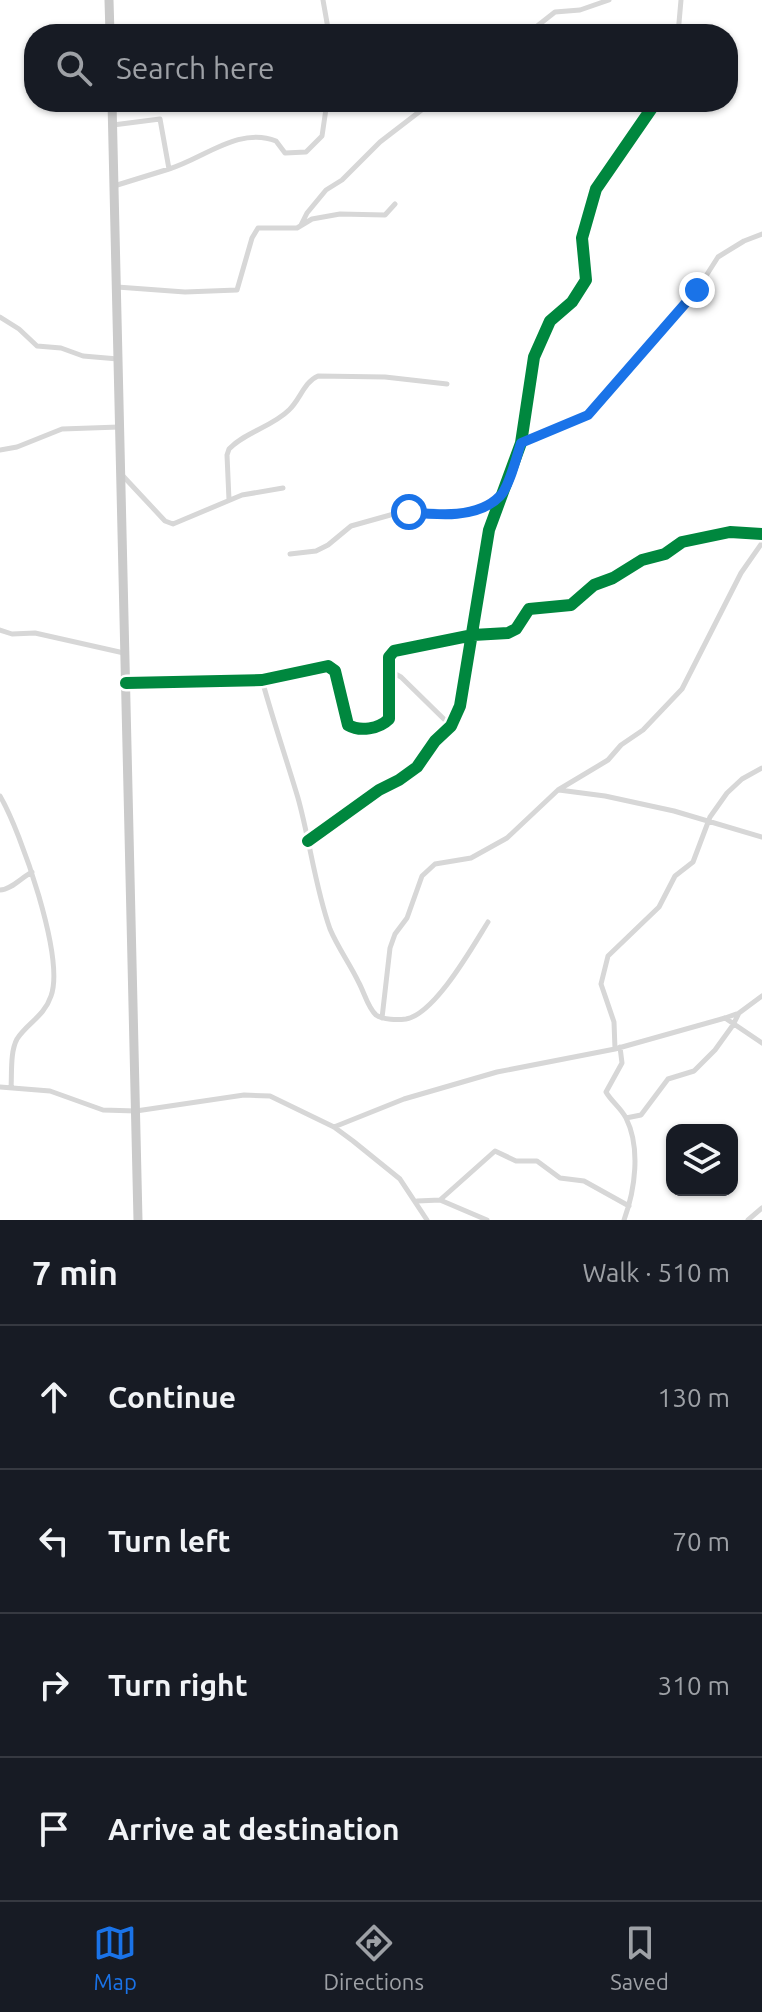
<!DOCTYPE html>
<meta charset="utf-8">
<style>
:root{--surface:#171b24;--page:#242831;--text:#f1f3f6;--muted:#9ea1a6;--line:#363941;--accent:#1a73e8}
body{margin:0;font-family:Ubuntu,sans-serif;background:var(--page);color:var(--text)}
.controls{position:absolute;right:24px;bottom:24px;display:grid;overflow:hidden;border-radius:16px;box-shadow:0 2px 6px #0004}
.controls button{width:72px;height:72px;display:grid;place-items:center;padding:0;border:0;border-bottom:2px solid var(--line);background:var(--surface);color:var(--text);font:40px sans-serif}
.stop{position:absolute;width:24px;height:24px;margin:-18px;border:6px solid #1a73e8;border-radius:50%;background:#fff}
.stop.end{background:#1a73e8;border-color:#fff;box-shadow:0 2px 8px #0008}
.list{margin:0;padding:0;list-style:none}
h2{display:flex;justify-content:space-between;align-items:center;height:104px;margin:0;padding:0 32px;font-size:34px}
h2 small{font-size:26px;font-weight:400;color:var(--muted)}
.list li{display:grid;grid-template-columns:52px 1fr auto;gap:24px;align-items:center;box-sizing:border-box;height:144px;padding:0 32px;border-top:2px solid var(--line)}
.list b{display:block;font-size:30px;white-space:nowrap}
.list em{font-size:26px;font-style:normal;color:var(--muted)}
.icon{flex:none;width:44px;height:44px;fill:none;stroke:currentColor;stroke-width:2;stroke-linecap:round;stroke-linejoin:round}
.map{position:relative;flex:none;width:762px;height:1220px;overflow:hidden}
.search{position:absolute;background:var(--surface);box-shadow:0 2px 6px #0004;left:24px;right:24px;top:24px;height:88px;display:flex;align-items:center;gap:20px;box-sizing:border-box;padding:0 28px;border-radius:32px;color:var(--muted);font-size:30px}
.sheet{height:680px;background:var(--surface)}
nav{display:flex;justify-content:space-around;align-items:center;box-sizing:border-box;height:112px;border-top:2px solid var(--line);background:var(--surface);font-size:22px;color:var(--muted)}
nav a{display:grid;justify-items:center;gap:4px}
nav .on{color:var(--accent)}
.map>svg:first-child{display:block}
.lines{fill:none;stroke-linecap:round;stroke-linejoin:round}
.street{stroke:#d7d7d7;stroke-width:5}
.primary{stroke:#cacaca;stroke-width:9}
.cycleway-casing{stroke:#fff;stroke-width:17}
.cycleway{stroke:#00873e;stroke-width:12}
.route{stroke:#1a73e8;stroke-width:10}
</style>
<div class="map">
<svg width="762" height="1220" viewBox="0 0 762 1220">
<rect width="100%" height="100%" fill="#fff"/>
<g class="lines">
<!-- street -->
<path class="street" d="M323,0L329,34
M527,34L555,12L580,10L609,0
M678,34L681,0
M113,125L160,119L169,169C203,159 239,126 276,141L285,153L306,152L322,136L327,102
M114,186L169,169
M301,225L307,213L326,190L342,180L380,142L432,102
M117,287L185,292L237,290L252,238L258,228H297L312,219L340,214L385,215L395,204
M0,317L19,329L37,346L61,348L83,356L118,359
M521,443L588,415L697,290L718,257L744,241L762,234
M0,450L17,447L62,429L119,427
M123,476L165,521L173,524L242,495L283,488
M229,500L227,455L229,449C245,432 272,427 289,410C300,400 304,382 318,376L385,377L447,384
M290,554L316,551L328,545L351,526L401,512L464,513L478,509L502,495
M0,630L12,634L35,633L124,653
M390,671L401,677L451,726
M262,680C273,720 286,758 298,798C310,841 315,887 330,929C338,948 350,964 359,983C364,992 368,1008 376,1015C383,1020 398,1020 406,1019C435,1014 473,946 488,922
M126,683L262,680L328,666L335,671L348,725C360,732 379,729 389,719V657L394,651L473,635L508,633L516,629L529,609L571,605L594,585L613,578L642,560L665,554L682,542L730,532L762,534
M559,790L605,796L674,811L762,837
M0,796C21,832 65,958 51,996C44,1017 27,1023 17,1039C10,1052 12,1073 11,1088
M308,841L379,790L399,780L417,767L435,741L451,726L460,706L489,530L521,443L534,357L550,321L572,302L586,280L582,238L596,189L656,102
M0,890C11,890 22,877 32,872
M382,1018L390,948L395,934L407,918L422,876L435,864L471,858L507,838L558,790L608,760L621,745L643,730L682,689L741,573L762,543
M725,1018L762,1043
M620,1047L622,1063L606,1092C611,1101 621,1108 626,1118C641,1148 635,1190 624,1220
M615,1049L614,1022L601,984L608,956L659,907L675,876L693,862L710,817L727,793L742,779L762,768
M0,1087L50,1091L103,1110L136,1111L244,1095L270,1096L334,1127L353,1141L400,1179L427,1220
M626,1118L641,1115L668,1079L694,1071L715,1050L733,1025L739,1013
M334,1127L404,1099L497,1072L615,1049L725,1018L739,1013L762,996
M440,1200L495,1151L516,1161H537L560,1178L584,1181L629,1206
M417,1201L440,1200L487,1220
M748,1220L762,1208"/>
<!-- primary -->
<path class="primary" d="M109,0L110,34
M112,102L138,1220"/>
<defs>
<path id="cycleway" d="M126,683L262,680L328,666L335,671L348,725C360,732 379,729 389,719V657L394,651L473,635L508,633L516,629L529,609L571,605L594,585L613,578L642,560L665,554L682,542L730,532L762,534
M308,841L379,790L399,780L417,767L435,741L451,726L460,706L489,530L521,443L534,357L550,321L572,302L586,280L582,238L596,189L656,102"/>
</defs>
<!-- cycleway casing -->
<use href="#cycleway" class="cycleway-casing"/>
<!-- cycleway -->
<use href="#cycleway" class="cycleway"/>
</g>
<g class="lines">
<!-- route -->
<path class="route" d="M409,512C438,515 478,519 500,496C509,488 517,455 521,443L588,415L697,290"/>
</g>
</svg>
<div class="controls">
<button><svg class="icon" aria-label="layers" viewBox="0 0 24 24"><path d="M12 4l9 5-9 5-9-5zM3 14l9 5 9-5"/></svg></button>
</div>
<div class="stop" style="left:409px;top:512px"></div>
<div class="stop end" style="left:697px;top:290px"></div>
<div class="search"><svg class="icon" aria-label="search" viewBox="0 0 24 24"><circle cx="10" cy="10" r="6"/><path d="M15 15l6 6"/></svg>Search here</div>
</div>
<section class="sheet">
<h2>7 min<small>Walk · 510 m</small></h2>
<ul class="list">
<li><svg class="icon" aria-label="ahead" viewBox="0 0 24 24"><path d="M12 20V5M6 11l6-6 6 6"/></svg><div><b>Continue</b></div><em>130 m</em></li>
<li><svg class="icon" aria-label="left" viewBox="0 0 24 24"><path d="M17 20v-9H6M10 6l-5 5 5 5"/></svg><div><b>Turn left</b></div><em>70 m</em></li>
<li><svg class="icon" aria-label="right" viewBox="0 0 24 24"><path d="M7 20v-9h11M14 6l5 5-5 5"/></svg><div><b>Turn right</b></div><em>310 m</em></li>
<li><svg class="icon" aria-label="arrive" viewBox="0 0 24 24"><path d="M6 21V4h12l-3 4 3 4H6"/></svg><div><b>Arrive at destination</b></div></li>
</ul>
</section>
<nav>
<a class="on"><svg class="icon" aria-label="map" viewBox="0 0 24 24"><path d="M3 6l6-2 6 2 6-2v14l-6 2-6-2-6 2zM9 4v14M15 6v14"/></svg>Map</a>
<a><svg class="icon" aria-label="directions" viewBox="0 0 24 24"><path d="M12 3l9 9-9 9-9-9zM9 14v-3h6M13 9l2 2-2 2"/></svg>Directions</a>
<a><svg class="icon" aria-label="saved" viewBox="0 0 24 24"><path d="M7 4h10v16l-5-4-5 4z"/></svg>Saved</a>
</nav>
